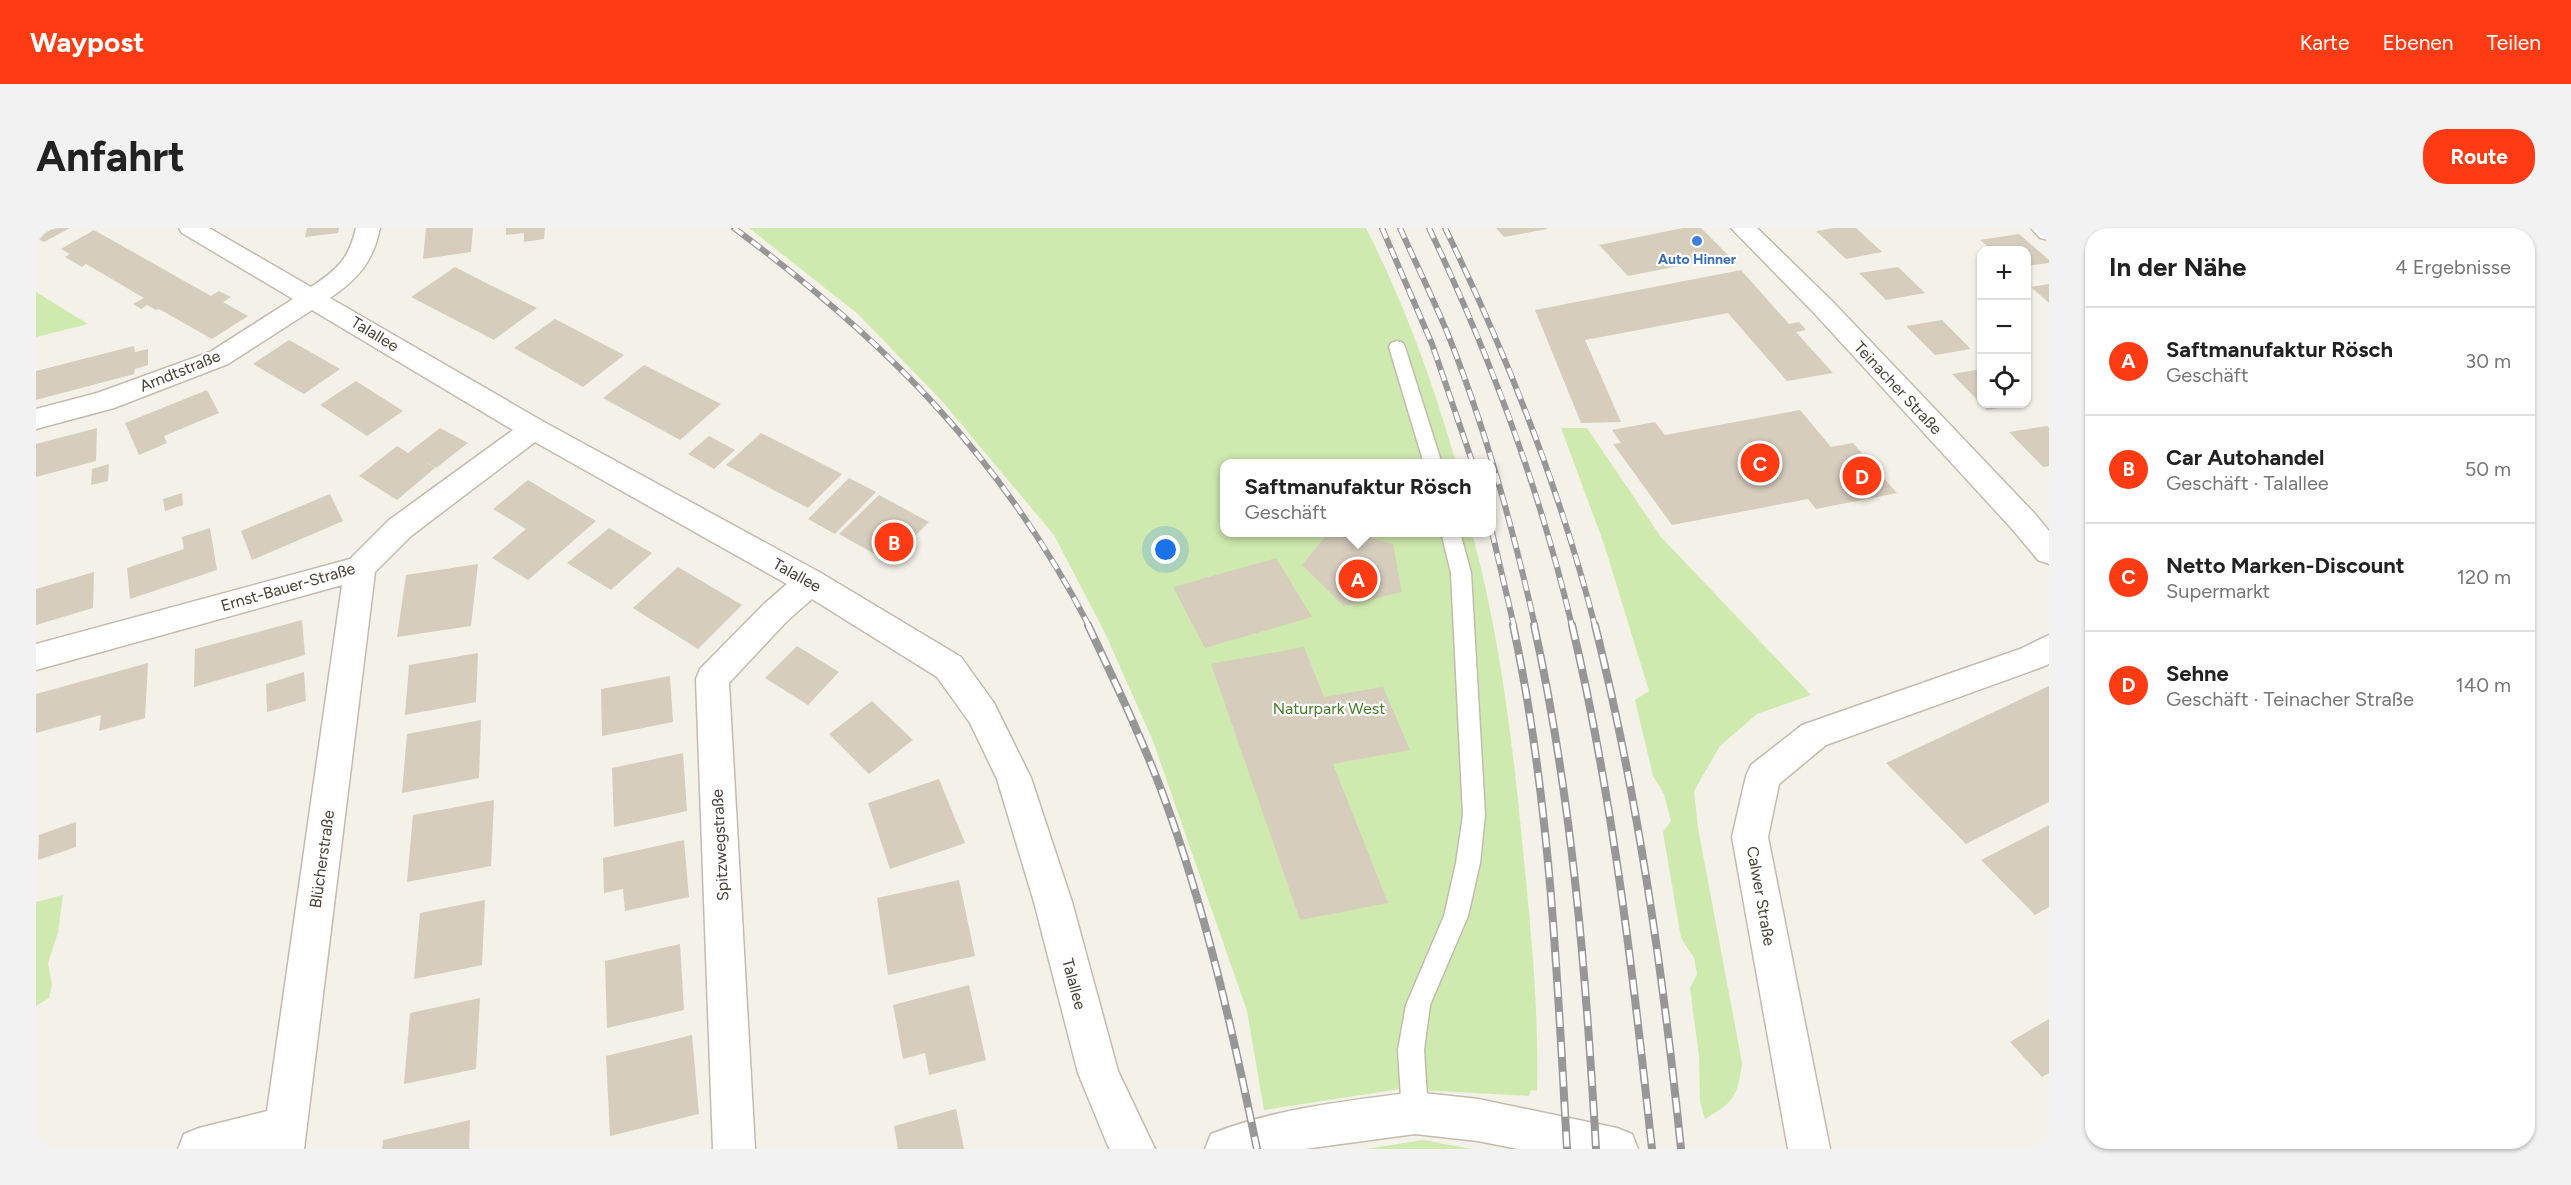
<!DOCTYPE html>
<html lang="de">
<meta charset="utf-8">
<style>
:root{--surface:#fff;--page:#f2f2f2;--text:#222;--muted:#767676;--line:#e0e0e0;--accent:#ff3b14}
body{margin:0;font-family:Figtree,sans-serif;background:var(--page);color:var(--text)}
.controls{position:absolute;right:18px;top:18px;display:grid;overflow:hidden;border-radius:12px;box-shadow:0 2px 4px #0004}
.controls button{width:54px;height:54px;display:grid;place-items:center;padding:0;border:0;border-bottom:2px solid var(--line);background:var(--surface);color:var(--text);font:30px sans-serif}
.you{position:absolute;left:1130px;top:322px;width:21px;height:21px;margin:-15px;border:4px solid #fff;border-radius:50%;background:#1a73e8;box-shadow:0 0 0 9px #1a73e833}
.badge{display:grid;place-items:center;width:39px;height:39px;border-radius:50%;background:var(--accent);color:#fff;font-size:20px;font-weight:700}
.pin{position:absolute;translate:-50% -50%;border:3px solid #fff;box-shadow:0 2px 6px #0006}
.popup{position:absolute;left:1184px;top:231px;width:276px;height:78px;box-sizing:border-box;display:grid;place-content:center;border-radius:12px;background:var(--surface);filter:drop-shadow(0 2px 4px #0005);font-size:20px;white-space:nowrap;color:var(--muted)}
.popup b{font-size:22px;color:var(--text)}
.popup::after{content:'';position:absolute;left:50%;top:100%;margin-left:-12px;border:12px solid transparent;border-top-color:var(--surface)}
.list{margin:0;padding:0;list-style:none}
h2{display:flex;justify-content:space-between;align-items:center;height:78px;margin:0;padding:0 24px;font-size:26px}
h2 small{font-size:20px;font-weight:400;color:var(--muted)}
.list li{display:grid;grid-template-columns:39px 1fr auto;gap:18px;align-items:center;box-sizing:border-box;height:108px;padding:0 24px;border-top:2px solid var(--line)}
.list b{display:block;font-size:22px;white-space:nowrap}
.list p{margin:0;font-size:20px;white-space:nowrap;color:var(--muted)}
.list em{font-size:20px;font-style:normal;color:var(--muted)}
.icon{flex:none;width:33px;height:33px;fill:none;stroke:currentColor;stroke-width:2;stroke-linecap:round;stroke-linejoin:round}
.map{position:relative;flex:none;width:2013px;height:921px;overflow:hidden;border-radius:24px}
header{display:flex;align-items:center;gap:36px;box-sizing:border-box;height:84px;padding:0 30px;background:var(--accent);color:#fff}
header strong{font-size:28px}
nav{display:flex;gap:33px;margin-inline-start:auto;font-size:21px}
.intro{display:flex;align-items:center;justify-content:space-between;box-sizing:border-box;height:144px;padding:0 36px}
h1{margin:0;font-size:42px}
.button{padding:15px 27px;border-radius:24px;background:var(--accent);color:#fff;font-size:21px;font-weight:700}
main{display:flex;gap:36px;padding:0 36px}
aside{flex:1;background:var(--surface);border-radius:24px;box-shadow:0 2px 4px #0004}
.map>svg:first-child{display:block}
.green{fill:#cfeaaf}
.building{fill:#d7cdbd}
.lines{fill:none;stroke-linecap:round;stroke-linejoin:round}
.service-casing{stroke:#c3bcad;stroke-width:3}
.minor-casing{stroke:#c3bcad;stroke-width:3}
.tertiary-casing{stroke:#c3bcad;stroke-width:3}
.service{fill:#fff;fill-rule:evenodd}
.minor{fill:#fff;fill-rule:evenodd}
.tertiary{fill:#fff;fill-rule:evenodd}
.rail-far1-casing{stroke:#979797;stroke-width:6}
.rail-casing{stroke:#979797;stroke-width:8}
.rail-far1{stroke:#fff;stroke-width:4;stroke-dasharray:11;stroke-linecap:butt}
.rail{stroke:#fff;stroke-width:5;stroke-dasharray:15;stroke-linecap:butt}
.shop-dot{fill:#3f7fe0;stroke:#fff;stroke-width:2}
.labels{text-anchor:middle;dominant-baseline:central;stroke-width:4.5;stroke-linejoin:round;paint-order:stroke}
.far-shop-label{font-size:14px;font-weight:bold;fill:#366cbe;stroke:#fff}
.street-label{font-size:16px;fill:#484136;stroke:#fff}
.park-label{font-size:16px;fill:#467d27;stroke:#fff}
</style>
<header>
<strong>Waypost</strong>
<nav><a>Karte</a><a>Ebenen</a><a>Teilen</a></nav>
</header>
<div class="intro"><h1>Anfahrt</h1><a class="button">Route</a></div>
<main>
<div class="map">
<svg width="2013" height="921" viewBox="0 0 2013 921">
<rect width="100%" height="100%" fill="#f4f1e8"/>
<!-- green -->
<path class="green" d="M713,0H1330C1368,75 1397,154 1420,235L1188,236V304L1436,305C1464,407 1477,517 1487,623C1495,702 1503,783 1501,863L1495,862L1493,868L1365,861L1228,882L1211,783L1117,513L1069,405L1018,307L905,172L822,86Z
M0,64L52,96L0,109Z
M1525,200H1551L1625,309L1775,467L1721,486L1684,518L1658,563L1662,600L1706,835C1702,868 1697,875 1669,891L1664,874L1663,829L1654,760L1661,746L1658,730L1645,710L1627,604L1635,593L1628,566L1617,548L1599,472L1613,463L1568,316Z
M27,667L22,704L12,735L16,757L13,770L0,778V674Z
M1387,912L1436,921H1330Z"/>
<!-- building -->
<path class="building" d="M0,0H34L8,14L0,10Z
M271,0H303L302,5L269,9Z
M390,0H437L435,24L387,31Z
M470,0H509L508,11L488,14V5L470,7Z
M1460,0H1511V1L1468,9Z
M1647,0H1665L1693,28L1592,48L1563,17Z
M1798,0H1820L1846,24L1810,31L1780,3Z
M58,2L175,68L183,63L195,69L187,74L212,88L176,111L123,81L120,82L111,77L105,81L97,76L108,70L50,36L46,39L29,29L34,26L25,21Z
M1983,6L2013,32V35L1990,38V22H1956L1944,12Z
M419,39L454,57L501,80L458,112L375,69Z
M1862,39L1889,65L1850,72L1823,45Z
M1705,42L1753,96L1763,94L1770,102L1760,104L1797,145L1751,153L1692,85L1549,112L1585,194L1545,195L1499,82Z
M2013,56V75L1995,59Z
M519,91L588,127L547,159L478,120Z
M1906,92L1935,121L1899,127L1870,98Z
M253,112L280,127L304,141L268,166L217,136Z
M98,118L99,124L112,121V137L99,141L98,146L0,172V143Z
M608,137L685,176L644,212L567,170Z
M1946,141V176L1983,177L1951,182L1916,146Z
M320,153L367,183L331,208L284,177Z
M171,162L183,185L128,208L131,215L103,227L89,195Z
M1764,182L1795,219L1817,215L1861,265L1780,281L1772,271L1636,297L1577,216L1585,215L1576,202L1619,194L1629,207Z
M2011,198L2013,200V238L2007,239L1973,204Z
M61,200L60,233L0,249V216Z
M404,200L432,215L400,240L387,232L399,240L361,272L323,248L361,218L372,225Z
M725,205L765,225L806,246L772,280L690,237Z
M673,208L699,222L678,241L652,226Z
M73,236L72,253L55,257L56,241Z
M813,250L840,264L799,306L772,291Z
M492,252L560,293L492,352L456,330L490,301L457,281Z
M146,265L147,277L129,283L127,271Z
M294,266L307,293L216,332L205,303Z
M843,267L893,294L853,334L803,306Z
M174,300L181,342L94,371L91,340L148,321L146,309Z
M573,300L616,325L575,362L531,335Z
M1293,304H1313L1357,316L1366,364L1308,378L1266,337Z
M1240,330L1276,389L1169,420L1137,359Z
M442,336L435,398L361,409L370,347Z
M642,339L706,377L662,421L597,380Z
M58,344L57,380L0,397V361Z
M266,392L269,427L158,459L159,421Z
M761,418L803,444L772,477L729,450Z
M1268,419L1288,469L1347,459L1374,522L1297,536L1352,675L1264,692L1175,436Z
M442,425L440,474L369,487L373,437Z
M112,435L109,490L63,503L65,487L0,505V466Z
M268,444L270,473L231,484L230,456Z
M634,448L637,494L566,508L565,461Z
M2013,458V574L1930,616L1850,535Z
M836,473L877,512L833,546L793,506Z
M445,492L443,550L366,565L371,506Z
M647,525L651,583L578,599L576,540Z
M903,551L929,615L854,641L832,575Z
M458,572L455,638L371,654L377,587Z
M40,594V619L2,632L3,607Z
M2013,597V679L1999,687L1945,632Z
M648,612L653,669L589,683L587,661L568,665L567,630Z
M923,652L939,728L852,747L841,670Z
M449,672L446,737L378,751L384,685Z
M644,716L648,782L571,800L569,733Z
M933,757L950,832L893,847L889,825L867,831L857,777Z
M444,770L440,841L368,856L374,785Z
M2013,791V845L2006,849L1974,814Z
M656,807L663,886L574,908L570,828Z
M920,881L928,921H862L858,898Z
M434,892L433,921H346L347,912Z"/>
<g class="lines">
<defs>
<path id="service" d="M1361,113L1367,115L1369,119L1406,236H1388L1353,119L1355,115Z
M1405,304H1424L1435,345L1449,587L1444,635L1432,688L1394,777L1388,822L1392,885L1388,894L1379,898L1370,894L1366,885L1362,822L1370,777L1408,688L1420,635L1427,587L1415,345Z"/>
<path id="minor" d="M143,0H173L275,59C301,42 313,31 320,0H344C337,34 322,51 294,70L508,194L785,345L925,429L958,475L995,550L1036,674L1082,843L1119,921H1074L1072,918L1042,845L998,674L961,551L934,495L901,449L776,371L750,394L693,455L719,921H677L660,451L664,441L728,376L751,356L499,214L375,308L339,344L268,921H142L148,906L163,900L231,883L306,357L0,442V416L314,331L353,292L477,202L276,82L192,136L78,180L0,201V181L61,165L174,124L257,71L146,5Z
M1695,0H1721L1797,74L1999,286L2013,303V336L2002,332L1977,302L1779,86Z
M1995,0H2013V12L2004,10Z
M2013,407V436L2006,439L1790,517L1743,556L1732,609L1794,921H1752L1696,609L1710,548L1715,537L1766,497L1984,421Z"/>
<path id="tertiary" d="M1379,864L1442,871L1581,900L1596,906L1602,921H1482L1442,913L1379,906L1268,921H1169L1175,906C1240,880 1311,873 1379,864Z"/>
</defs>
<!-- service casing -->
<use href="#service" class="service-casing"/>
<!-- minor casing -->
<use href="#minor" class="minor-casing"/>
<!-- tertiary casing -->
<use href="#tertiary" class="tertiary-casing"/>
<!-- service -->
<use href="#service" class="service"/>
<!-- minor -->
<use href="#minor" class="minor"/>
<!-- tertiary -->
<use href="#tertiary" class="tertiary"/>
<defs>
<path id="rail-far1" d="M698,0C850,113 965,228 1053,398
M1346,0L1396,116L1437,236
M1364,0C1380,36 1398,72 1413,109C1450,202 1477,300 1499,398
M1393,0C1455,130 1503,258 1536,398
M1409,0C1472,129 1523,258 1559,398
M1456,304L1478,398"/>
<path id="rail" d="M1052,397C1078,452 1104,506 1126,564C1169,679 1196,800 1221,921
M1477,397C1514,569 1521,745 1531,921
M1498,397C1536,569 1550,745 1560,921
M1536,397C1577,570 1597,745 1616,921
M1559,397C1602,569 1627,744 1645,921"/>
</defs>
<!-- rail-far1 casing -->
<use href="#rail-far1" class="rail-far1-casing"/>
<!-- rail casing -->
<use href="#rail" class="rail-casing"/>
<!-- rail-far1 -->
<use href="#rail-far1" class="rail-far1"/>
<!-- rail -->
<use href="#rail" class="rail"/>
</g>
<!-- markers -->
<circle class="shop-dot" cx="1661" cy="13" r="6"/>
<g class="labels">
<!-- far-shop labels -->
<g class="far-shop-label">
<text x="1661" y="31">Auto Hinner</text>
</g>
<!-- street labels -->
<g class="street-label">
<text transform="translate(339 106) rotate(31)">Talallee</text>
<text transform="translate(144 143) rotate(-22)">Arndtstraße</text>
<text transform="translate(1862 160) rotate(47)">Teinacher Straße</text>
<text transform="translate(761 347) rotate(29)">Talallee</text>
<text transform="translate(252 359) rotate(-16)">Ernst-Bauer-Straße</text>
<text transform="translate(684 617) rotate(-93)">Spitzwegstraße</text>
<text transform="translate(286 631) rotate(-82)">Blücherstraße</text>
<text transform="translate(1725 668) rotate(80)">Calwer Straße</text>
<text transform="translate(1038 756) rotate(75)">Talallee</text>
</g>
<!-- park labels -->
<g class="park-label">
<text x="1293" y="480">Naturpark West</text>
</g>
</g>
</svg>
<div class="controls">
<button>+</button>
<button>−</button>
<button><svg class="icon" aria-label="locate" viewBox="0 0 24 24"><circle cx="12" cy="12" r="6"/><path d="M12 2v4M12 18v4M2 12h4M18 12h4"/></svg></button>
</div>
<div class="you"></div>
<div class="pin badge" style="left:1322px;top:351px">A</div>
<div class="popup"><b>Saftmanufaktur Rösch</b>Geschäft</div>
<div class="pin badge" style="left:858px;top:314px">B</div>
<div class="pin badge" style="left:1724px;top:235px">C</div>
<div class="pin badge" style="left:1826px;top:248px">D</div>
</div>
<aside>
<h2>In der Nähe<small>4 Ergebnisse</small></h2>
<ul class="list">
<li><span class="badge">A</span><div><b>Saftmanufaktur Rösch</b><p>Geschäft</p></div><em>30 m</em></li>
<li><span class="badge">B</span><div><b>Car Autohandel</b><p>Geschäft · Talallee</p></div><em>50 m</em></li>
<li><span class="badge">C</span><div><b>Netto Marken-Discount</b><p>Supermarkt</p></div><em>120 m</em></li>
<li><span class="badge">D</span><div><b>Sehne</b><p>Geschäft · Teinacher Straße</p></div><em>140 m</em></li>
</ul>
</aside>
</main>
